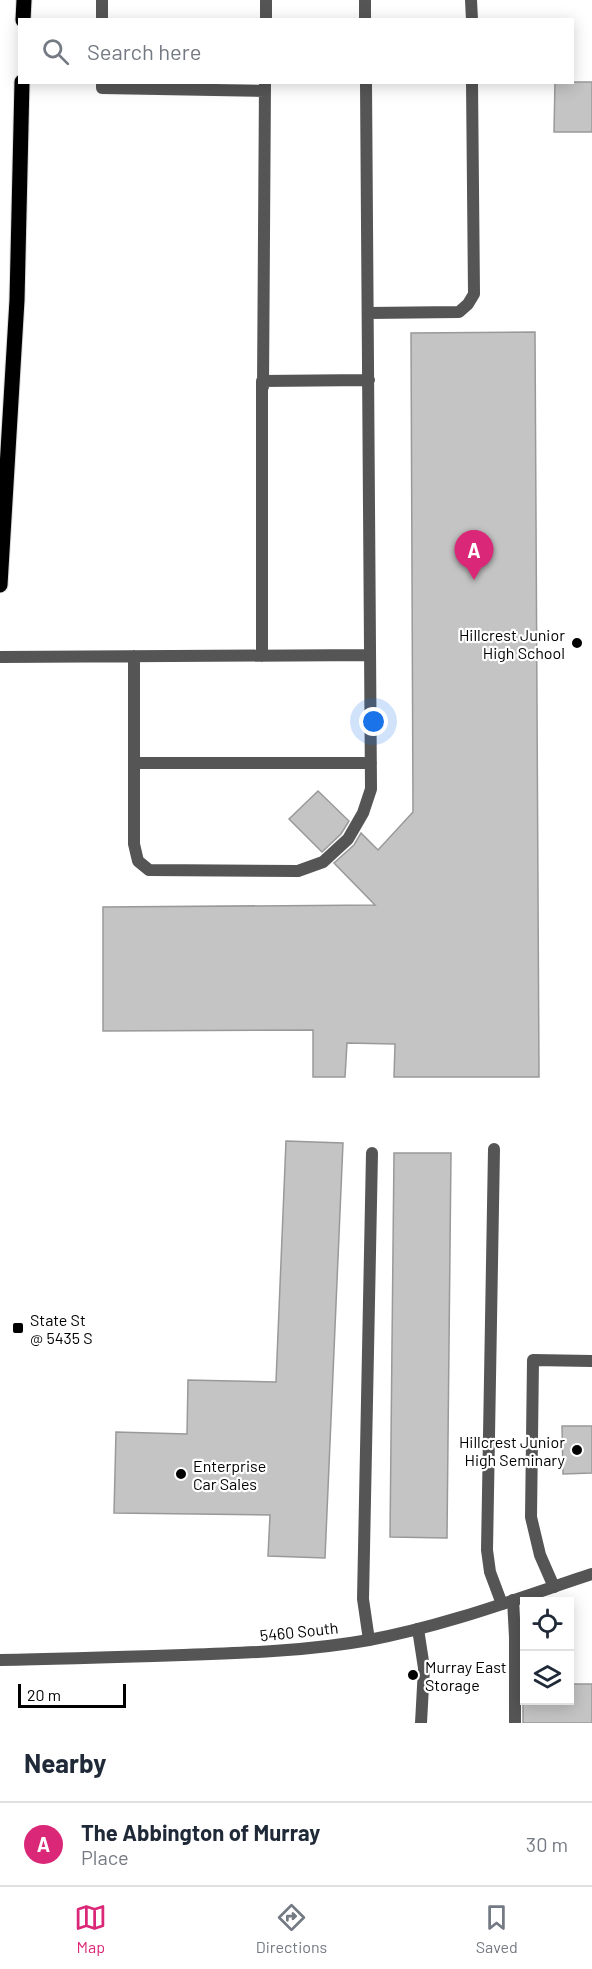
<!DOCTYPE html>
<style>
:root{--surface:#fff;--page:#f2f2f3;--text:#1f2937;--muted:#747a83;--line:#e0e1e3;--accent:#db2777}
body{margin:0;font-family:Barlow,sans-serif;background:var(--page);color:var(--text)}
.controls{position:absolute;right:18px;bottom:18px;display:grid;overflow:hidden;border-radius:0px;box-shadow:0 3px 15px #0003}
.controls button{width:54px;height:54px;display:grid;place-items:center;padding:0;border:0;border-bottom:2px solid var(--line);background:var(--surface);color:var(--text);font:30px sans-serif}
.scale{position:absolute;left:18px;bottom:15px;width:108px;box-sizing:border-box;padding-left:6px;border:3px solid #000;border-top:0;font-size:16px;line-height:21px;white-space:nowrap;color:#000;-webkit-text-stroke:4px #fff;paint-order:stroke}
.you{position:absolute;left:374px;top:722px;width:21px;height:21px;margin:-15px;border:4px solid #fff;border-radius:50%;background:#1a73e8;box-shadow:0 0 0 9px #1a73e833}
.badge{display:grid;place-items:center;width:39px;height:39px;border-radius:50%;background:var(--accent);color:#fff;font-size:20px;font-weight:700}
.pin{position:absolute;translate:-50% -50px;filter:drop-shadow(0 2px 3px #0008)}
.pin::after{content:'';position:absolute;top:32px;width:21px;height:18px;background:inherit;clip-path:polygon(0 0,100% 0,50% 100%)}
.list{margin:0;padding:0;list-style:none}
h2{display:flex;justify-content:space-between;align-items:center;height:78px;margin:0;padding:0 24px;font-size:26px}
h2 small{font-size:20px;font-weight:400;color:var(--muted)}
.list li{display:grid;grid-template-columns:39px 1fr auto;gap:18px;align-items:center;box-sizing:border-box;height:84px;padding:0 24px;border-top:2px solid var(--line)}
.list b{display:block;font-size:22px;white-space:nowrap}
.list p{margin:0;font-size:20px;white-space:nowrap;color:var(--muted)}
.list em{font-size:20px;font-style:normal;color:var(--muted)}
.icon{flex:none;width:33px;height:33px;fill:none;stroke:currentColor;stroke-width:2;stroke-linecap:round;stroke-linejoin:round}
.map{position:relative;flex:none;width:592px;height:1723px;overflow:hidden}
.search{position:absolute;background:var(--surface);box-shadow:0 3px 15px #0003;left:18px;right:18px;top:18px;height:66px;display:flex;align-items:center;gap:15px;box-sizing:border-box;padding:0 21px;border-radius:0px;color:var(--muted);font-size:22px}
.sheet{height:162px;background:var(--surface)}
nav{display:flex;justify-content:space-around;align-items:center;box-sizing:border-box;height:84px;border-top:2px solid var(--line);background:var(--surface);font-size:16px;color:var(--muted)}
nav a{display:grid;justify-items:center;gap:3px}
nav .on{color:var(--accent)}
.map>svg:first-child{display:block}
.building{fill:#c4c4c4;stroke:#999;stroke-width:1.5}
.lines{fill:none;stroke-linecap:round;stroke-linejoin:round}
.primary-casing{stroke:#dbdbdb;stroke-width:17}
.service{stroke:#555;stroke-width:12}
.minor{stroke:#555;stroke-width:12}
.primary{stroke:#000;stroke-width:15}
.poi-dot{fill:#000;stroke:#fff;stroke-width:2}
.labels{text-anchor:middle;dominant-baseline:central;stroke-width:4.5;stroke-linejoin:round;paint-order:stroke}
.poi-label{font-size:16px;fill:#000;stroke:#fff;text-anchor:start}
.street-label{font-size:16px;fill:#000;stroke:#fff}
</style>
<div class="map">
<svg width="592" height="1723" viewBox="0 0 592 1723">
<rect width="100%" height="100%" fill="#fff"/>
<!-- building -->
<path class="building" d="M555,82H592V132H554Z
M535,332L539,1077H394L395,1044L347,1043L345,1077H313V1030L103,1031V907L375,905L334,863L354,845L361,833L378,850L413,812L411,333Z
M318,791L349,821L341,834L322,852L289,819Z
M286,1141L343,1143L325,1558L268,1556L270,1515L114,1513L116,1432L187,1434L188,1380L276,1382Z
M394,1153H451L447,1538L390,1537Z
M562,1426H592V1473L563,1474Z
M570,1684H592V1723H523V1686L525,1701H570Z"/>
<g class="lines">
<defs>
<path id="primary" d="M23,20L24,0
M0,585L17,300L22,82"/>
</defs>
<!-- primary casing -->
<use href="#primary" class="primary-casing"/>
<!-- service -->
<path class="service" d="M365,0V20
M471,0L472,20
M102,20V0
M266,20V0
M102,82V88L265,91
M368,313L459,312L468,304L474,294L472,82
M263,387L265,82
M134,656V844L138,861L149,870L298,871L323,862L348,839L363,813L371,789L366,82
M262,656V381L369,380
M0,657L370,655
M134,763H371
M494,1149L487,1550L490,1572L502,1604
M554,1587L540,1555L531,1517L533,1360L592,1361
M513,1600L515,1637V1723
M418,1629L424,1668L421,1723
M369,1640L363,1599L372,1153"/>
<!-- minor -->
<path class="minor" d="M0,1660C61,1659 122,1657 183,1655C245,1653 308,1651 369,1640C445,1626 519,1598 592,1574"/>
<!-- primary -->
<use href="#primary" class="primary"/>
</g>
<!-- markers -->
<g class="poi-dot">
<circle cx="577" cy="643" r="6"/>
<rect x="12" y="1322" width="12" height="12" rx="3"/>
<circle cx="577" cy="1450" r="6"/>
<circle cx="181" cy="1474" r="6"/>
<circle cx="413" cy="1675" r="6"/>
</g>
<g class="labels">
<!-- poi labels -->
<g class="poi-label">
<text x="565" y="634" text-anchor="end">Hillcrest Junior<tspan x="565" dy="18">High School</tspan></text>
<text x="30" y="1319">State St<tspan x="30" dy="18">@ 5435 S</tspan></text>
<text x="565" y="1441" text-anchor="end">Hillcrest Junior<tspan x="565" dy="18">High Seminary</tspan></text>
<text x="193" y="1465">Enterprise<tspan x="193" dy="18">Car Sales</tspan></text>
<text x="425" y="1666">Murray East<tspan x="425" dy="18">Storage</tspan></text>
</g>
<!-- street labels -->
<g class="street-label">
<text transform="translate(299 1631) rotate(-6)">5460 South</text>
</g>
</g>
</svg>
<div class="controls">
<button><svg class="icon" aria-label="locate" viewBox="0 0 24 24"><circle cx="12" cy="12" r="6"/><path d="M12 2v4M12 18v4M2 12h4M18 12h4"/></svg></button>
<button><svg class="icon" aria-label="layers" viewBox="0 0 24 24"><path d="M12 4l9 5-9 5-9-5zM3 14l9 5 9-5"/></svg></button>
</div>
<div class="scale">20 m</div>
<div class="you"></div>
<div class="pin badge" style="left:474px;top:580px">A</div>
<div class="search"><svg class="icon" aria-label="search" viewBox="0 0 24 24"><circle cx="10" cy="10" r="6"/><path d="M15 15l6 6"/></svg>Search here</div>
</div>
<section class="sheet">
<h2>Nearby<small></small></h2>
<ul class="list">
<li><span class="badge">A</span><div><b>The Abbington of Murray</b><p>Place</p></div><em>30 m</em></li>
</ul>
</section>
<nav>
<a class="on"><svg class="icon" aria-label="map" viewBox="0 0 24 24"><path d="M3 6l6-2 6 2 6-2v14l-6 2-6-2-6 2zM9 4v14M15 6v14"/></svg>Map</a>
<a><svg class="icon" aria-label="directions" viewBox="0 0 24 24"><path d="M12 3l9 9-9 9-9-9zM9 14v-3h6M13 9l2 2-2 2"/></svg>Directions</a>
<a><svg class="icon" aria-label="saved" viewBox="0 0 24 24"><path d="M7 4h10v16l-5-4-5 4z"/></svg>Saved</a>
</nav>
